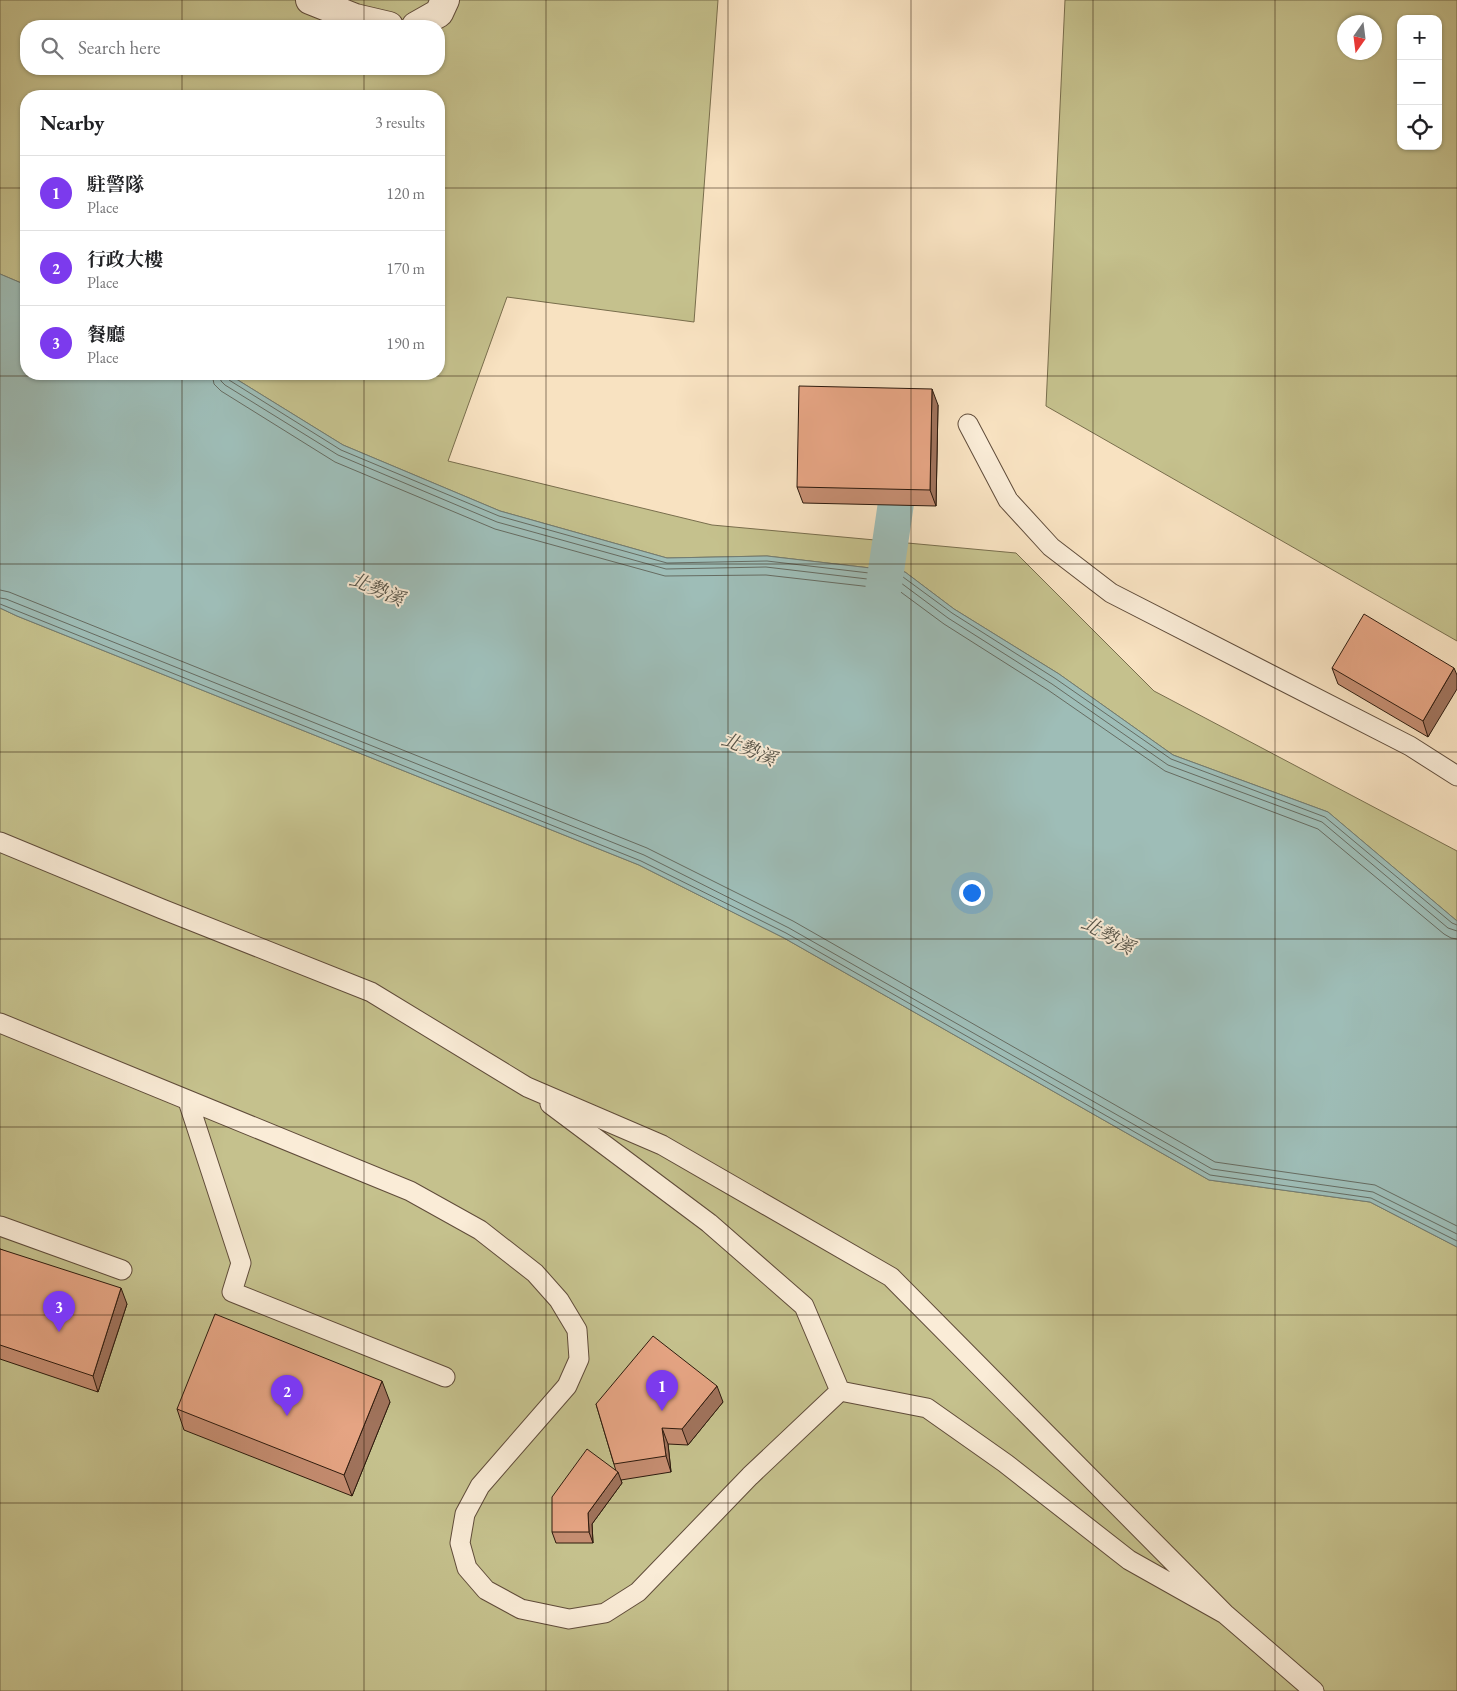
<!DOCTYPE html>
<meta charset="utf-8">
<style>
:root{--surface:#fff;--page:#f6f6f6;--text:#202124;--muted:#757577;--line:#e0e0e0;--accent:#7c3aed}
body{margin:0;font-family:"EB Garamond","Noto Serif TC",serif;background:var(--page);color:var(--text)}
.controls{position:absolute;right:15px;top:15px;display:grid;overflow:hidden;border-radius:10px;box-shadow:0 1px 4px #0004}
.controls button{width:45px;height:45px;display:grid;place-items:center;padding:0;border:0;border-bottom:1px solid var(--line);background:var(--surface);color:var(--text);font:25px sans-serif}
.compass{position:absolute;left:1337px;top:15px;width:45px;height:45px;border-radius:50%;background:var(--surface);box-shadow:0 1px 4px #0004;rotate:194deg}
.you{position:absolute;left:971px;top:892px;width:18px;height:18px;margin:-12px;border:4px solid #fff;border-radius:50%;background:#1a73e8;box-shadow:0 0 0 8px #1a73e833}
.badge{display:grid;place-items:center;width:32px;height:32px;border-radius:50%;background:var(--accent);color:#fff;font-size:16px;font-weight:700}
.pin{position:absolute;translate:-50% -41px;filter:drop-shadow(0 1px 2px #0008)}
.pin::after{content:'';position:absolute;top:26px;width:18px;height:15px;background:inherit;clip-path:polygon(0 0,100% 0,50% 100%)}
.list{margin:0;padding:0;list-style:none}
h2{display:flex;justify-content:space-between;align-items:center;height:65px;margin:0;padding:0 20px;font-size:21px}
h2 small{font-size:16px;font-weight:400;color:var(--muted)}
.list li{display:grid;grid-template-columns:32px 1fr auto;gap:15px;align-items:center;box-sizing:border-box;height:75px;padding:0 20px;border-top:1px solid var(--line)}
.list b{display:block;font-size:19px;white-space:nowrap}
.list p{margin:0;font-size:16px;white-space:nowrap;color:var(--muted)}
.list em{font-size:16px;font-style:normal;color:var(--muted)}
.icon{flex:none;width:28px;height:28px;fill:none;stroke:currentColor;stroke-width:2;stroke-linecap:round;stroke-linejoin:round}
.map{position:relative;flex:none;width:1457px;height:1691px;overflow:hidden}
.search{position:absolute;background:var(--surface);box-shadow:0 1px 4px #0004;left:20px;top:20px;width:425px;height:55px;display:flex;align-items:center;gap:12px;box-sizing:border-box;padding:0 18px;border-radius:20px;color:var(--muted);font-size:19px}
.panel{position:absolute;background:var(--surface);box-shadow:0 1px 4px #0004;left:20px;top:90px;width:425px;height:290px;border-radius:20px}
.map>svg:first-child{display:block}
.green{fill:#c5c18d;stroke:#796e4d;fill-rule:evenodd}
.water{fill:#9ebdb7;stroke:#717c73}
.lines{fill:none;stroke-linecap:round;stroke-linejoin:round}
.shore{stroke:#666c62;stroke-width:1}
.canal{stroke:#9ebdb7;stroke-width:36}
.lane-casing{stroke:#604c3a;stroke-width:21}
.street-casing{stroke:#604c3a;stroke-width:30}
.lane{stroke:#faecd7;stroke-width:19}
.street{stroke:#faecd7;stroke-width:28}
.wall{fill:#c58d71;stroke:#2d1a0d}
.shaded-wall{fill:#a0735c;stroke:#2d1a0d}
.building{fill:#e5a483;stroke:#2d1a0d}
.grid{fill:none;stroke:#2d1a0d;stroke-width:1;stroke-opacity:0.55}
.labels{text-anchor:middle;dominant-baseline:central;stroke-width:4;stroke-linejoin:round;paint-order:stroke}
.water-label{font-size:19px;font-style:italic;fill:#555348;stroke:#faecd7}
</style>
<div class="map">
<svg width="1457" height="1691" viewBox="0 0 1457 1691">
<rect width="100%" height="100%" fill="#f8e2c1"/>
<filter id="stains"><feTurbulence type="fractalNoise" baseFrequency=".004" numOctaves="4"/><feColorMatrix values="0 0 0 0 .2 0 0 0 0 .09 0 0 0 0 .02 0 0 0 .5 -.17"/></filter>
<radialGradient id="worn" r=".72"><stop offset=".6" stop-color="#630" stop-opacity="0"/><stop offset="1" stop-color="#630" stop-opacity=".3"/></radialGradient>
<!-- green -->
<path class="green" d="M0,0H718L694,322L507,297L448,461L712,525L1016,553L1154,691L1457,851V921L1328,812L1173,755L1059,674L954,609L905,572L767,556L667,558L500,511L343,445L228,374H439V96H26V285L0,274ZM26,26H439V69H26Z
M1065,0H1457V641L1046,406ZM1401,19H1438V146H1401ZM1344,22H1374V52H1344Z
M0,608L17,616L639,865L784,938L1209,1180L1370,1202L1457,1247V1691H0Z"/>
<!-- water -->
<path class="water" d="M0,274L26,285V374H228L343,445L500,511L667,558L767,556L905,572L954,609L1059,674L1173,755L1328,812L1457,921V1247L1370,1202L1209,1180L784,938L639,865L17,616L0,608Z"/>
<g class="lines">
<!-- shore -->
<path class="shore" d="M212,374L214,384L221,391L335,462L495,529L665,576L766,575L898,590L944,624L1048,690L1165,771L1318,829L1444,934L1451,938L1457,939
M220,374L221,381L225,385L338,455L497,522L666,569L766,567L901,583L948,618L1052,684L1168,765L1322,822L1448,928L1457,931
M226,374L229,380L341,450L499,516L667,563L767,561L903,577L952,613L1056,679L1171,759L1325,817L1452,923L1457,925
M0,590L9,592L647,848L793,921L1215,1162L1375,1185L1457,1226
M0,598L6,599L644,855L789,928L1212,1169L1373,1192L1457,1234
M0,604L641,861L786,933L1210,1175L1371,1198L1457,1241"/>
<!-- canal -->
<path class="canal" d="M882,618L881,605L902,462"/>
<defs>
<path id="lane" d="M968,424L1008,500L1051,547L1111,593L1410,746L1457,776
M0,842L162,909L371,992L527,1087L662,1145L891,1277L1225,1614L1314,1691
M0,1023L410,1191L480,1230L535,1273L559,1300L577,1330L579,1359L567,1386L480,1486L465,1514L460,1543L467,1568L486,1590L521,1609L569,1619L605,1613L638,1592L750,1476L840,1391L927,1408L1005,1463L1129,1560L1225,1614
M188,1101L241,1263L232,1292L445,1377
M550,1104L709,1223L804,1306L840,1391
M0,1226L122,1270"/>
<path id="street" d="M310,0L355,18L389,26
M416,26L439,13L445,0"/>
</defs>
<!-- lane casing -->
<use href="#lane" class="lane-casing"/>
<!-- street casing -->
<use href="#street" class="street-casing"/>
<!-- lane -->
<use href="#lane" class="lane"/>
<!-- street -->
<use href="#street" class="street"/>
</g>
<!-- wall -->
<path class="wall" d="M938,405L936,506L803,503L797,487Z
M1332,668L1457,675L1428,737L1338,684Z
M0,1249L127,1304L98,1392L0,1359Z
M390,1402L352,1496L184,1430L177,1409Z
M723,1402L688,1445L668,1444L671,1472L621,1480L622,1483L592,1524L593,1543H556L552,1532L616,1471L596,1404Z"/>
<!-- shaded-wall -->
<path class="shaded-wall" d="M932,389L938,405L936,506L930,490Z
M1454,668L1457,675V689L1428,737L1423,721Z
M121,1288L127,1304L98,1392L93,1376Z
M382,1381L390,1402L352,1496L344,1475Z
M717,1386L723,1402L688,1445L682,1429Z
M662,1428L668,1444L671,1472L666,1456Z
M618,1472L622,1483L592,1524L593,1543L589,1532L588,1513Z"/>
<!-- building -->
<path class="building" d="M799,386L932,389L930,490L797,487Z
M1364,614L1454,668L1423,721L1332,668Z
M0,1249L121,1288L93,1376L0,1345Z
M215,1314L382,1381L344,1475L177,1409Z
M653,1336L717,1386L682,1429L662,1428L666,1456L614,1464L596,1404Z
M587,1449L618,1472L588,1513L589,1532H552V1497Z"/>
<!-- grid -->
<path class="grid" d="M182,0V26M364,0V26M546,0V1691M728,0V1691M911,0V1691M1093,0V1691M1275,0V1691M182,69V96M364,69V96M0,188H26M439,188H1457M182,374V1691M364,374V1691M0,376H1457M0,564H1457M0,752H1457M0,939H1457M0,1127H1457M0,1315H1457M0,1503H1457"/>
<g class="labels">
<!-- water labels -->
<g class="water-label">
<text transform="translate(377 589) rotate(23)">北勢溪</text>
<text transform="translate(749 749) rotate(23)">北勢溪</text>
<text transform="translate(1108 935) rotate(30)">北勢溪</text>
</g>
</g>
<rect width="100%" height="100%" filter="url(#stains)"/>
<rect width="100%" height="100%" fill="url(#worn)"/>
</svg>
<div class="controls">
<button>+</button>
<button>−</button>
<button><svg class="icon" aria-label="locate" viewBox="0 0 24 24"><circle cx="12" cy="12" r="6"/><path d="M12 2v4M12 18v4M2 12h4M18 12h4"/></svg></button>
</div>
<svg class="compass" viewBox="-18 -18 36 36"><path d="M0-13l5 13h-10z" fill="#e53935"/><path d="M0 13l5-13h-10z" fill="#757577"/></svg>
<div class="you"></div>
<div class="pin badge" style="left:662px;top:1411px">1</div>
<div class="pin badge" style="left:287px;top:1416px">2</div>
<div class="pin badge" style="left:59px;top:1332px">3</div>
<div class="search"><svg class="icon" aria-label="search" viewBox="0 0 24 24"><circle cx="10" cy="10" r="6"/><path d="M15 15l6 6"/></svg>Search here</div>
<section class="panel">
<h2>Nearby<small>3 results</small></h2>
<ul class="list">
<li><span class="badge">1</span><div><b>駐警隊</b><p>Place</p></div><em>120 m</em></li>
<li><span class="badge">2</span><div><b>行政大樓</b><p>Place</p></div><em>170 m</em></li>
<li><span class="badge">3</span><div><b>餐廳</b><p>Place</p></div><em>190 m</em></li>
</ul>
</section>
</div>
